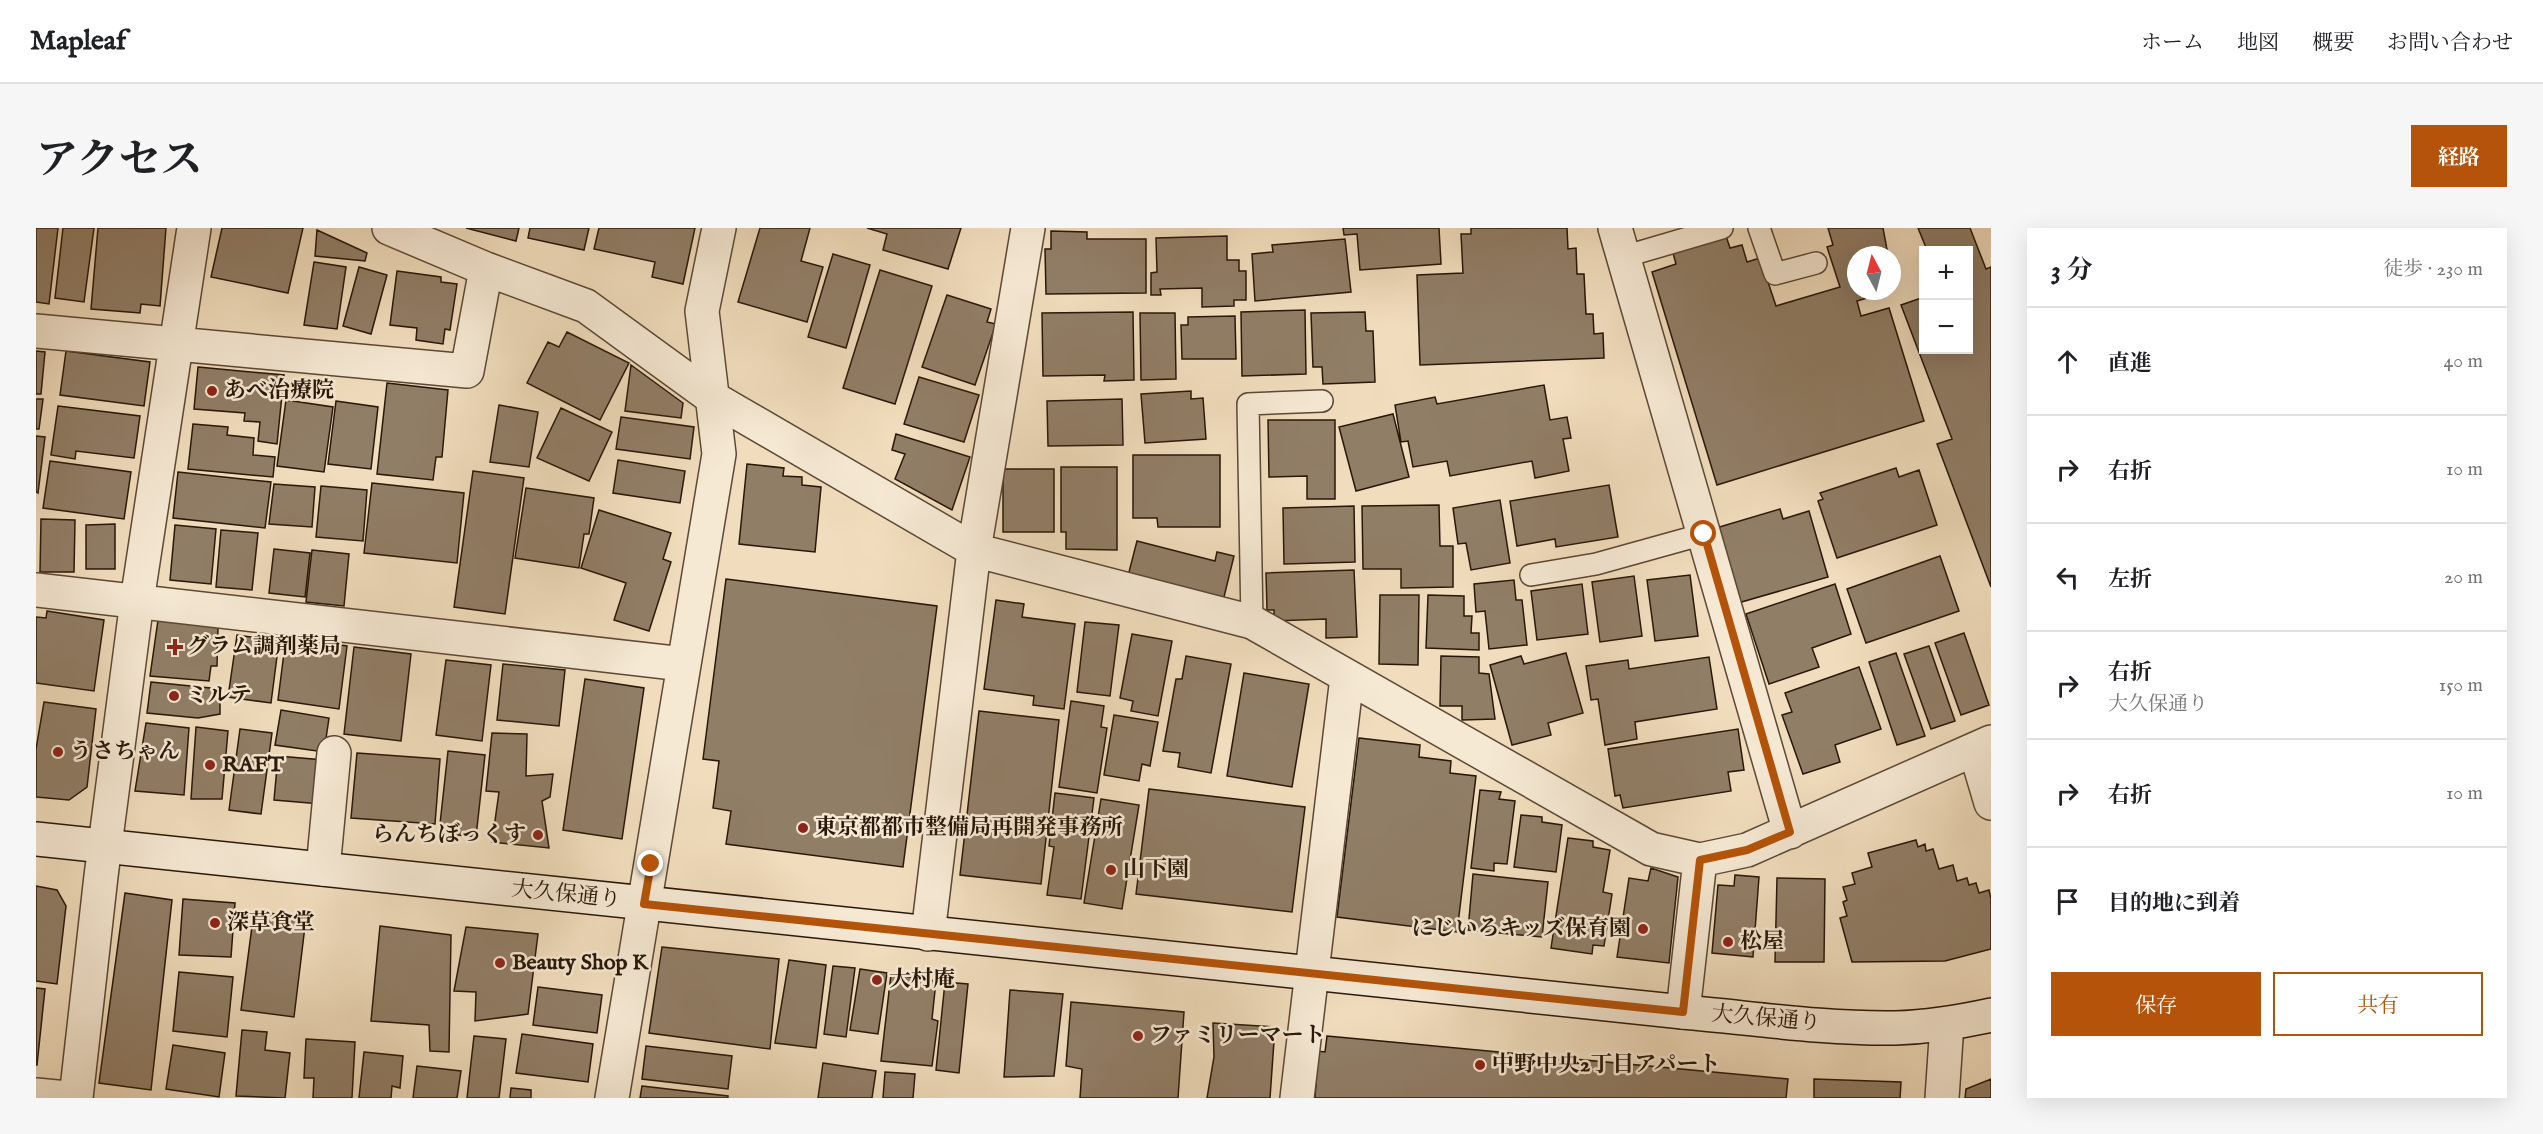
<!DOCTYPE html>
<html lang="ja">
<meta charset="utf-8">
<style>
:root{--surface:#fff;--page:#f6f6f6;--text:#202124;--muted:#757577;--line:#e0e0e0;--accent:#b45309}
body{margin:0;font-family:"IM FELL English","Noto Serif JP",serif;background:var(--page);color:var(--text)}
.controls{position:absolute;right:18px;top:18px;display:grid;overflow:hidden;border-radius:0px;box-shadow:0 6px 24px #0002}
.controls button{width:54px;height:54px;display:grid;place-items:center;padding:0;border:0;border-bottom:2px solid var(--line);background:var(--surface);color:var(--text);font:30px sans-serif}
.compass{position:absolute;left:1811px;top:18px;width:54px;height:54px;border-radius:50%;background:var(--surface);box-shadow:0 6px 24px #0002;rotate:353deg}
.stop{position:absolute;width:18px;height:18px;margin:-14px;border:4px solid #b45309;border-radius:50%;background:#fff}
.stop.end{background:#b45309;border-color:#fff;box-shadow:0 2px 6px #0008}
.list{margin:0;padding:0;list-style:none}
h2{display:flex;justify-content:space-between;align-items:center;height:78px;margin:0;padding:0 24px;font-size:26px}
h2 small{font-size:20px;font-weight:400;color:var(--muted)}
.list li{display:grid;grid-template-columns:39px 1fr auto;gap:18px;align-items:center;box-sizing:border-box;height:108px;padding:0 24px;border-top:2px solid var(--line)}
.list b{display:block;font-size:22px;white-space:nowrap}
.list p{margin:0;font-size:20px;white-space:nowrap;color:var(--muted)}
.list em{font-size:20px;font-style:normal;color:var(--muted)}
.actions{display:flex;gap:12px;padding:18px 24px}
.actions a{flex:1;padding:14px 0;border:2px solid var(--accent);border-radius:0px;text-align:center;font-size:21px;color:var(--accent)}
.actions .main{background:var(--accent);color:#fff}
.icon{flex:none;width:33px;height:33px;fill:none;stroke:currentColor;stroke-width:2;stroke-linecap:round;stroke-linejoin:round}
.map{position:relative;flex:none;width:1955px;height:870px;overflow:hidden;border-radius:0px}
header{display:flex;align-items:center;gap:36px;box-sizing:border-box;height:84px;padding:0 30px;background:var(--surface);border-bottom:2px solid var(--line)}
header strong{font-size:28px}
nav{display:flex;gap:33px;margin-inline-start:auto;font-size:21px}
.intro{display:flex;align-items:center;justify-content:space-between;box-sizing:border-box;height:144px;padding:0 36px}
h1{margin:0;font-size:42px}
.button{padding:15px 27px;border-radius:0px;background:var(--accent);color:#fff;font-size:21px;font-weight:700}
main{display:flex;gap:36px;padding:0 36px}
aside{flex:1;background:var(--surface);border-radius:0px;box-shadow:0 6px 24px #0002}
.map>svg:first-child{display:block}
.building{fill:#917e67;stroke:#291709;stroke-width:1.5}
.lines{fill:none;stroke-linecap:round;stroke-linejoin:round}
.service-casing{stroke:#5b4836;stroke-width:24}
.minor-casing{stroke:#5b4836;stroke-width:36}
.secondary-casing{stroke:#291709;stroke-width:36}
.service{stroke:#f6e9d4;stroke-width:21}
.minor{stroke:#f6e9d4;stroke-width:33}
.secondary{stroke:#f6e9d4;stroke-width:33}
.route{stroke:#b45309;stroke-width:8}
.poi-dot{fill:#8f2418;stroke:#f6e9d4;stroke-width:2}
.labels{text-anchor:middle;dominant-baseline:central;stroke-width:5;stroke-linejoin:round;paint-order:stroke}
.poi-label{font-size:22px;font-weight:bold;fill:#291709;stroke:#f6e9d4;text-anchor:start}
.street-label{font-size:22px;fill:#291709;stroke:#f6e9d4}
</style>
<header>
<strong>Mapleaf</strong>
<nav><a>ホーム</a><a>地図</a><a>概要</a><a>お問い合わせ</a></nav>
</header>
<div class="intro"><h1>アクセス</h1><a class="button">経路</a></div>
<main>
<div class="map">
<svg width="1955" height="870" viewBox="0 0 1955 870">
<rect width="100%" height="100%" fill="#f1ddbd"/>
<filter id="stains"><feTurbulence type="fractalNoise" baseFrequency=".00333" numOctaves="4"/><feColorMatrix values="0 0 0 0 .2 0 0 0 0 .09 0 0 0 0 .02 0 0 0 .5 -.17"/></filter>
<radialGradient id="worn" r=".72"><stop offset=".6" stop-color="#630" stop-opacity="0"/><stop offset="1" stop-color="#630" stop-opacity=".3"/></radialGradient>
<!-- building -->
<path class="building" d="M0,0H22L13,76L0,74Z
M27,0H58L48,74L19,70Z
M62,0H130L124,78L105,76L104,85L55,81Z
M186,0H267L252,65L175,49Z
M430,0H483L480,13Z
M494,0H553L548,22L492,10Z
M563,0H659L647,56L616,49L619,34L558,21Z
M724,0H774L765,33L787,39L771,94L702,74Z
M831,0H925L912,41L847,22L851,6Z
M1307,0H1403L1405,36L1324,42L1321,6L1308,7Z
M1435,0H1531L1532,21L1540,20L1541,46H1548L1550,86H1557L1558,106L1567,105L1568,130L1384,137L1381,47L1427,45L1425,6H1435Z
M1792,0H1847L1852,27H1820V63H1855L1821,73L1825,88L1853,80L1888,193L1681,257L1616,44L1640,36L1637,25L1690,8L1694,20L1706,17L1711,34L1724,30L1740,78L1804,59L1791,19L1797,17Z
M1882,0H1934L1950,41L1955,39V359L1901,216L1916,211L1865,77L1888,69V122H1932V22H1891Z
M281,2L331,25L329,33L279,28Z
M1015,3L1051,4V11H1110V65L1010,66L1009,21H1015Z
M1191,8V32H1203V43H1210V72H1198V78L1166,79V60L1124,61L1125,67H1115V45L1121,44L1120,10Z
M1309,11L1315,64L1219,73L1216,26L1237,24L1236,17Z
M797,26L834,37L810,120L772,109Z
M278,34L310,39L301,101L268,97Z
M323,39L351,47L335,106L307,98Z
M844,42L896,58L859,176L807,160Z
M361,43L405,49V54L421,56L414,102L409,101L407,116L380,112L381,100L354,97Z
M911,67L955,81L951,94L960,96L939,157L886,139Z
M1269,82L1270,146L1206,148L1205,84Z
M1097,84L1098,152L1068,153L1069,147L1007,148L1006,85Z
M1329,84L1330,103H1337L1339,154L1287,156L1286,139H1277L1275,85Z
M1104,85H1139L1140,151L1105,152Z
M1199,88L1200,131H1146L1145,97H1152V89Z
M531,104L593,135L564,192L491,155L512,114L523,119Z
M0,123L9,124L5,166H0Z
M30,123L114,134L108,178L24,167Z
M595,137L647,175L645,190L589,183Z
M162,139L248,147L241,216L222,213L224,194L208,193L209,185L158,181Z
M883,149L943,167L928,214L868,196Z
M351,155L412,162L406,229H400L397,252L341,246Z
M1508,157L1514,192L1531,189L1535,210L1527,211L1533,243L1499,250L1496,233L1414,248L1411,233L1377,239L1372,213L1365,214L1359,177L1399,169L1401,176Z
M1155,163V171L1167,170L1170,211L1109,215L1105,166Z
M0,171H7L3,201H0Z
M1086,171L1087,217L1012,218L1011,173Z
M250,172L297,179L288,244L241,238Z
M300,173L342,179L335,241L292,236Z
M463,177L502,184L493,239L454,234Z
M22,178L104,188L98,230L40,223L39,231L15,227Z
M525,180L576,204L553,253L501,230Z
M1357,186L1373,249L1320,263L1303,199Z
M585,189L658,199L654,231L580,221Z
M1232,192H1299V271H1271V248L1233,249Z
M157,196L192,199L191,207L218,210L217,227L239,229L237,249L152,241Z
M860,206L934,229L916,282L859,251L869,226L856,222Z
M0,208L9,209L2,265L0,264Z
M1097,227H1184V299H1122L1121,290H1097Z
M582,232L649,243L644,275L577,265Z
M14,233L95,244L88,291L7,280Z
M711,236L748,240L747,248L766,249V257L785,259L779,324L703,316Z
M1025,239H1081V322L1030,321V304H1025Z
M1860,240L1863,249L1883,242L1901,297L1801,330L1782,273L1787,271L1784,265Z
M967,241H1018V304H967Z
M437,243L488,250L469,386L418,379Z
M142,244L235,254L229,300L137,290Z
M336,255L428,265L421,335L328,325Z
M238,256L279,259L276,299L233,296Z
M1573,257L1582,309L1520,319L1519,311L1481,318L1474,273Z
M285,258L331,262L327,313L280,309Z
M490,260L558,270L553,306H548L543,340L479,330Z
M1464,272L1474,335L1435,342L1430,315L1422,316L1417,280Z
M1403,277L1404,318H1417V359L1365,360V341H1327L1326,278Z
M1318,278L1319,334L1248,336L1247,280Z
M1744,281L1747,291L1773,283L1792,349L1702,375L1680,300Z
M563,282L635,305L627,331L635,334L613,403L578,392L590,355L545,340Z
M5,291L39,292L38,344H4Z
M79,296V341H50V297Z
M139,297L180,301L175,356L134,352Z
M185,302L222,305L216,362L180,359Z
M1101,313L1179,333L1181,324L1198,328L1187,373L1092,348Z
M238,321L274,325L269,369L233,365Z
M276,322L313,326L308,378L270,374Z
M1904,328L1923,383L1830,415L1811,361Z
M1318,342L1321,409L1290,410V391L1238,393V382H1231L1230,345Z
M1654,347L1662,408L1619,413L1611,352Z
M1598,348L1606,408L1564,414L1556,354Z
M690,351L901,378L867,639L690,616L695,583L677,580L683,533L667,531Z
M1478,352L1480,372H1486L1491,417L1453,421L1449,383L1440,384L1438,356Z
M1546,356L1552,406L1501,412L1495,363Z
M1799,356L1815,406L1776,420L1783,439L1733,456L1710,386Z
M1344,367H1383L1382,437L1343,436Z
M1392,367L1428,368V388H1436L1435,405H1443V422L1390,420Z
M960,372L988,376L986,389L1039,396L1028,481L997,477L998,468L948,461Z
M11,383L68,392L58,463L0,455V389L10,390Z
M122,392L182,399L181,438H175L173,453L114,448Z
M1049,394L1083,397L1074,468L1041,464Z
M1928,405L1953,477L1925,487L1899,415Z
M1096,406L1136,413L1122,488L1095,483L1097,473L1084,470Z
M201,407L243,413L235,475L192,469Z
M250,409L311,418L303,481L242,472Z
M1893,418L1919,493L1895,501L1868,426Z
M318,419L375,426L365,513L308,506Z
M1530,425L1547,485L1512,495L1515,507L1476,517L1454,437L1485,428L1488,436Z
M1860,425L1889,508L1861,517L1833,434Z
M1150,428L1195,436L1175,545L1142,539L1144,525L1127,523L1140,451H1146Z
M1405,428L1443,429V445L1453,446L1459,491L1426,492V478H1404Z
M1673,429L1681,481L1599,494L1601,511L1569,517L1562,471L1555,472L1550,438L1592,432L1593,441Z
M410,432L455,437L446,513L400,507Z
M467,436L529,442L523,498L461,492Z
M1823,439L1845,501L1799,517L1804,534L1767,546L1746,487L1756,484L1749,465Z
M1208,445L1273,456L1256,559L1191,548Z
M549,451L608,460L586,611L527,602Z
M115,454L184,461V486L162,490L111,485Z
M1035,473L1068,478L1065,499L1071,500L1061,565L1023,559Z
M8,474L60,481L51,559L33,572L0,569V521Z
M245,482L293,490L288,524L239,517Z
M943,483L1023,492L1005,656L924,647Z
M1078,487L1122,494L1114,538L1106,536L1103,553L1068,547Z
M110,495L153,500L148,567L99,563Z
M160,499L192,503L186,571H155Z
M204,501L236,505L225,586L193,582Z
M1702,501L1708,542L1692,544L1695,563L1587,580L1584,567L1579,568L1572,521Z
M456,505L491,506L490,548L517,546L514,569L506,573L513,620L456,614L463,564L450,563Z
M1323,510L1384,517L1383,529L1415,533L1414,545L1440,548L1421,704L1301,689Z
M412,523L449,527L440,609L403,605Z
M321,525L404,531L399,596L315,590Z
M242,528L288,532L285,576L238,572Z
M1113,561L1269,579L1256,684L1100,666Z
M1444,562L1465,564L1463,571L1479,573L1471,636L1458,635V643L1435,640Z
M1019,565L1058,570L1045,671L1011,667L1018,619L1013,618Z
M1065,571L1103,577L1086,681L1048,675Z
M1485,587L1506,589V594L1526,597L1520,644L1478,639Z
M1532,610L1557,613V619L1574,622L1567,664L1576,666L1568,718L1557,717L1556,726L1515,720Z
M1880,612L1882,619L1889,616L1890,623L1897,621L1903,641L1917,637L1921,653L1931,650L1933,657L1940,655L1943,665L1953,662L1955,671V721L1909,733L1816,734L1804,690L1811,688L1807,674L1811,672L1807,659L1819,656L1816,645L1836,639L1832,625Z
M1615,640L1642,649L1633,735L1581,729L1593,650L1612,653Z
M1437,646L1512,654L1506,709L1432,702Z
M1699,647L1723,649L1717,729L1676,725L1682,657L1698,658Z
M1741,650L1789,651L1788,734H1739Z
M0,658L21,662L30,678L21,756L0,753Z
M89,665L136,672L115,862L63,855Z
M147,671L199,675L195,729L143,727Z
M218,683L270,690L258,789L205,782Z
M344,698L415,707L413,824L394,823L393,797L335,793Z
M430,699L502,706L492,786L439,793L440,764L418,763Z
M626,719L743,731L734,821L613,805Z
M753,732L790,737L780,820L739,815Z
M797,738L819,740L810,809L788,806Z
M824,741L851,745L842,806L814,802Z
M143,744L197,749L191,809L137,803Z
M855,746L900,753L896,791L902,793L896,838L845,833Z
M909,754L932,756L923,845L900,842Z
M502,759L566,767L561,805L497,797Z
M0,760L9,761L1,837H0Z
M974,762L1027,766L1018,848L968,849Z
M1035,774L1148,784L1142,870H1044L1046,841L1030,838Z
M1177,795L1239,799L1234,870H1171L1178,829Z
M206,802L231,804L229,822L254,825L249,870L200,868Z
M486,806L557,816L552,854L480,845Z
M438,808L470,811L463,870H431Z
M1291,808L1752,851L1750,870H1279L1282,823L1289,824Z
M270,811L319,814L316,870H277L278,850H268Z
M137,817L189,825L183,869L130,861Z
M610,818L696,828L692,861L606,851Z
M328,824L367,828L364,860L356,858L355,870H323Z
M787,835L840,843L836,870H782Z
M381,838L425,843L421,870H377Z
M849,844L879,846L877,870H847Z
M1778,851L1865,854L1864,870H1778Z
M1955,851V870H1929L1930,861Z
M606,858L692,868V870H604Z
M475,860L495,862V870H474Z"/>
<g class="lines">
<defs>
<path id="service" d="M1723,0L1739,46L1780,35
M1587,29L1686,0
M1495,347L1560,336L1668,306
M1216,394L1212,176L1286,173"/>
<path id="minor" d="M353,0L450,41L550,78L675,169L938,322L1216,394L1615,621L1664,632L1711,622L1955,514
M1579,0L1754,604
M0,103L431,143L450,41
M0,362L647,436
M1939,521L1955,575
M287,641L298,525
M892,706L938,322L992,0
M1647,784L1664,632
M0,867L31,870
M40,870L65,648L101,373L158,0
M576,870L683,226L666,83L683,0
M1261,870L1311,449
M1906,870L1911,796"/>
<path id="secondary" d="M0,611L1647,784C1717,790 1788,801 1859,800C1891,799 1923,794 1955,787"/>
</defs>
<!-- service casing -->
<use href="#service" class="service-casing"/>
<!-- minor casing -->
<use href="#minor" class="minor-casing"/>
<!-- secondary casing -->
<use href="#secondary" class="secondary-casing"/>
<!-- service -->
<use href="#service" class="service"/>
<!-- minor -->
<use href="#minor" class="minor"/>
<!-- secondary -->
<use href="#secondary" class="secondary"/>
</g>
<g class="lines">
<!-- route -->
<path class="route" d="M615,636L608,676L1647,784L1664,632L1711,622L1754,604L1668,306"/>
</g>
<!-- markers -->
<g class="poi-dot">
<circle cx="176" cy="163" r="6"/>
<path d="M136 410h6v6h6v6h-6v6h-6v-6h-6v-6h6z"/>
<circle cx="138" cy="468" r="6"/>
<circle cx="22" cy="524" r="6"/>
<circle cx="174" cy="537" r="6"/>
<circle cx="767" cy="600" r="6"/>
<circle cx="502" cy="607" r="6"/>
<circle cx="1075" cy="642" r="6"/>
<circle cx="179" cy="695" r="6"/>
<circle cx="1607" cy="701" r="6"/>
<circle cx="1692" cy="714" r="6"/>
<circle cx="464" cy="735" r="6"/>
<circle cx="841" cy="752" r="6"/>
<circle cx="1102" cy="808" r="6"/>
<circle cx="1444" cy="837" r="6"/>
</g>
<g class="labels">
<!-- poi labels -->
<g class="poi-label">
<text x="188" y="163">あべ治療院</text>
<text x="151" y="419">グラム調剤薬局</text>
<text x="150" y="468">ミルテ</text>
<text x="34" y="524">うさちゃん</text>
<text x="186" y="537">RAFT</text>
<text x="779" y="600">東京都都市整備局再開発事務所</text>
<text x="490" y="607" text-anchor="end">らんちぼっくす</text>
<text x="1087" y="642">山下園</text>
<text x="191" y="695">深草食堂</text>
<text x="1595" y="701" text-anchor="end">にじいろキッズ保育園</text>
<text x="1704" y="714">松屋</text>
<text x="476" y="735">Beauty Shop K</text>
<text x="853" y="752">大村庵</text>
<text x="1114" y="808">ファミリーマート</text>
<text x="1456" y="837">中野中央2丁目アパート</text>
</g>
<!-- street labels -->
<g class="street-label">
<text transform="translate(530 667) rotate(6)">大久保通り</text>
<text transform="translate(1730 791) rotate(5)">大久保通り</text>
</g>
</g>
<rect width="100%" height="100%" filter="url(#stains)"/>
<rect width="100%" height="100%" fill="url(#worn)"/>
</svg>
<div class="controls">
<button>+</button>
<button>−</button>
</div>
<svg class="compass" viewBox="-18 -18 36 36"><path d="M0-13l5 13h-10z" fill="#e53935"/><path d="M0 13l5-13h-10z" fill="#757577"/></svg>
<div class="stop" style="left:1668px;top:306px"></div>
<div class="stop end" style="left:615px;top:636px"></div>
</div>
<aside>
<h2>3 分<small>徒歩 · 230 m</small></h2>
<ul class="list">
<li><svg class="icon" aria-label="ahead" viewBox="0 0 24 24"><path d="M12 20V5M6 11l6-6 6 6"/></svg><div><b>直進</b></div><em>40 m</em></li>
<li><svg class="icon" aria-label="right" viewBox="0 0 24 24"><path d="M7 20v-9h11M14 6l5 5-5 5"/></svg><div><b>右折</b></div><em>10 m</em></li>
<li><svg class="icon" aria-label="left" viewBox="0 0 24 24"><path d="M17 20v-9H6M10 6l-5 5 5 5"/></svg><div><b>左折</b></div><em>20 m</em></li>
<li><svg class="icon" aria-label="right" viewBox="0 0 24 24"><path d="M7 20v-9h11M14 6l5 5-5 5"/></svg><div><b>右折</b><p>大久保通り</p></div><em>150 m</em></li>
<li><svg class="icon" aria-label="right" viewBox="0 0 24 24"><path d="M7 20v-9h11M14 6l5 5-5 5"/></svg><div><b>右折</b></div><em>10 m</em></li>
<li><svg class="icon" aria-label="arrive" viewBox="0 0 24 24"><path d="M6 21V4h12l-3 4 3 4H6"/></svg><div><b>目的地に到着</b></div></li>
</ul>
<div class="actions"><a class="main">保存</a><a>共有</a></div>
</aside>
</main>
